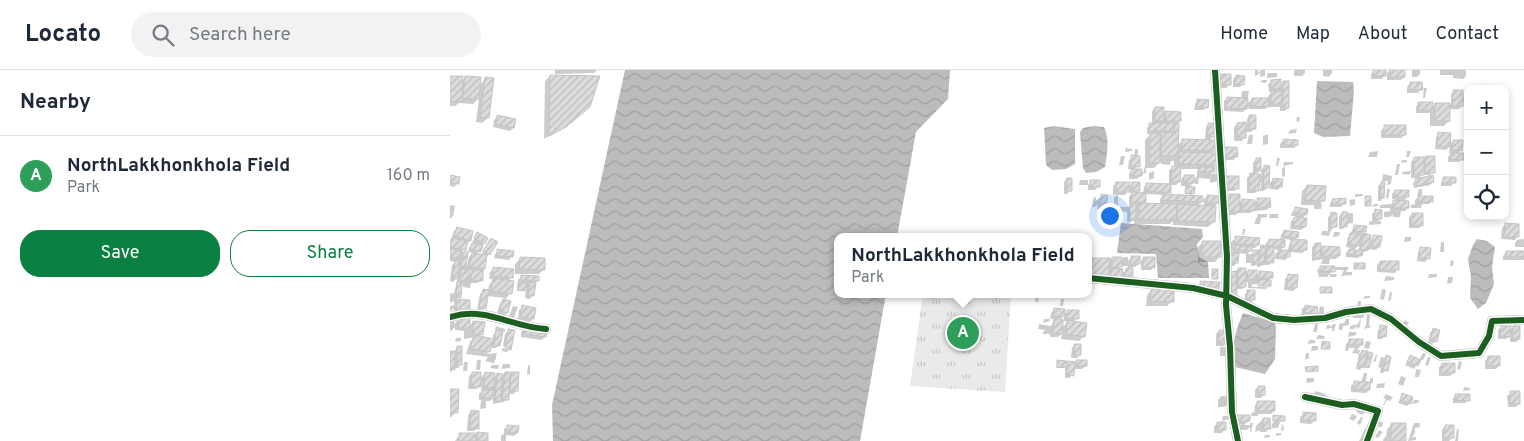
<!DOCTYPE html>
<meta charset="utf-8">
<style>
:root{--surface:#fff;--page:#f2f2f3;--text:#1f2937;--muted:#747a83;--line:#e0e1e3;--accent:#0b8043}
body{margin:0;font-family:Overpass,sans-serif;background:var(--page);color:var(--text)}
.controls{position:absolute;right:15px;top:15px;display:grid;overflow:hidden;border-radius:10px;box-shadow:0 2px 8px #0003}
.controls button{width:45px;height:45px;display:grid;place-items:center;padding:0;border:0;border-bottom:1px solid var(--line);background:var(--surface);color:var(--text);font:25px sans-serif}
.you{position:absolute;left:659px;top:145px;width:18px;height:18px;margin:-12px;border:4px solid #fff;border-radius:50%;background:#1a73e8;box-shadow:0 0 0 8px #1a73e833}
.badge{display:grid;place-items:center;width:32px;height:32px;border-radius:50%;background:var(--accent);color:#fff;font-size:16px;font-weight:700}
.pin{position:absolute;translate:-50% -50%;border:2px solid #fff;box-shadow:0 1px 5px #0006}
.popup{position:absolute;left:384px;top:163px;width:258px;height:65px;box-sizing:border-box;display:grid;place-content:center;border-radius:10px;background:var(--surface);filter:drop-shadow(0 1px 4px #0005);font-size:16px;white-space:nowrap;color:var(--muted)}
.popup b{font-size:19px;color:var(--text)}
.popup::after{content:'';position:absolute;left:50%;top:100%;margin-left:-10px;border:10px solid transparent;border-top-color:var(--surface)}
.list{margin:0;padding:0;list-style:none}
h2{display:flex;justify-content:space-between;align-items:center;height:65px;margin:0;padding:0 20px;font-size:21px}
h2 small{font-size:16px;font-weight:400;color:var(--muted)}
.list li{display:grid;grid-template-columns:32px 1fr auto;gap:15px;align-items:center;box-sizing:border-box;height:80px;padding:0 20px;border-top:1px solid var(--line)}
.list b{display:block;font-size:19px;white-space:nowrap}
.list p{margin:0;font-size:16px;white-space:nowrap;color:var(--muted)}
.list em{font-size:16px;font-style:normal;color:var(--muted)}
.actions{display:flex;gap:10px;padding:15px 20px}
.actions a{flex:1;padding:11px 0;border:1px solid var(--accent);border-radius:20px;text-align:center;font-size:18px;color:var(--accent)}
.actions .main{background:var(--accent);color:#fff}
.icon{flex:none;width:28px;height:28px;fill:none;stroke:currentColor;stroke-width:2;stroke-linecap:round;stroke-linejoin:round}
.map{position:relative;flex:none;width:1074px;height:371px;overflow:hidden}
header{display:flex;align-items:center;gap:30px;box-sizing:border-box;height:70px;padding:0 25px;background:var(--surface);border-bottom:1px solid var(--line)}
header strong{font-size:24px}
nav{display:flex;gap:28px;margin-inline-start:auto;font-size:18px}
.search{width:350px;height:45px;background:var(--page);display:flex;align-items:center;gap:12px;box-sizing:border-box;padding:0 18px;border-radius:28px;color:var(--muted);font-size:19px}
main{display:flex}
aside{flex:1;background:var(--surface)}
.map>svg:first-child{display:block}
.park{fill:url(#park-tufts)}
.water{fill:url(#water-waves)}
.shadow{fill:#0003;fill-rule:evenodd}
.building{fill:url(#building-hatch);stroke:#c5c5c5}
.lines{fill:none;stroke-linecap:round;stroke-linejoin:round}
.minor{stroke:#bebebe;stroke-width:10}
.cycleway-casing{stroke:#fff;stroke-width:9}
.cycleway{stroke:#1b5e20;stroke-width:6}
</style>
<header>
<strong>Locato</strong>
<div class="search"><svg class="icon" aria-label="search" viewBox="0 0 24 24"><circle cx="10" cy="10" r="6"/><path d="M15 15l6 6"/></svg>Search here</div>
<nav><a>Home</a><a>Map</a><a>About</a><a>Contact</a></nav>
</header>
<main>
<aside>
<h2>Nearby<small></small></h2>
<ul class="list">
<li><span class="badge" style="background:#2e9e5b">A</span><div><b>NorthLakkhonkhola Field</b><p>Park</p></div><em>160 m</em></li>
</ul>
<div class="actions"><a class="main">Save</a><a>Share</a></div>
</aside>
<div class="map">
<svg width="1074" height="371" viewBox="0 0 1074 371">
<defs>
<pattern id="park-tufts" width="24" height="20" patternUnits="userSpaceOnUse" patternTransform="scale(1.25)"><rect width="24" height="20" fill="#eaeaea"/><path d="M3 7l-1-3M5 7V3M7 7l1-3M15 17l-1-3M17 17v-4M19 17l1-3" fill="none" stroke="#c7c7c7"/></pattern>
<pattern id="water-waves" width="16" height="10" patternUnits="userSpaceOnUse" patternTransform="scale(1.25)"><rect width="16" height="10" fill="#bcbcbc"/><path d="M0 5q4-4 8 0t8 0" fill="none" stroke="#a0a0a0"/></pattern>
<pattern id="building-hatch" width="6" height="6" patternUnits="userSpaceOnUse" patternTransform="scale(1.25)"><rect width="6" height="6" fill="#dcdcdc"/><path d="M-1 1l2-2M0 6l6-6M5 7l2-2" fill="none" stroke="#bbb"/></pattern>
</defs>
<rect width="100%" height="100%" fill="#fff"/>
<!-- park -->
<path class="park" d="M473,224H561L555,322L460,316Z"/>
<!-- water -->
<path class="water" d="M175,0H500L498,29L466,62L447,167H388V224H436L410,371H103L102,335Z
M867,11L903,12L904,21L900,66L873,67L864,63Z
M603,56L625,59V94L616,99L602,100L596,95L594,58Z
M643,56L654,57C660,70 657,83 655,97L646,102L636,103L633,98L630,62L633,58Z
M671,153L752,159L753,167L747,174L749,187L758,192L759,208H708L706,184L667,183Z
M1027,169L1037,171L1045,177L1042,197L1044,214L1036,233L1028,239L1020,228L1021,207L1018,189L1023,175Z
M793,243L824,252L826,256L825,289L815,304L785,297C782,275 784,264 793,243Z"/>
<!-- shadow -->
<path class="shadow" d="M105,0H147L144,3L105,4Z
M805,0H808V3L811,0H815V6L810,7L811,3L805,6Z
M844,0H855V3L852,6H844Z
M873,0H882V3L879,7L873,6Z
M938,0H954V7L951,10H937V3L932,9H921V4L924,1L935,5L940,0Z
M962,0H970V4L967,7H962Z
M990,0H1016V6L1013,9L1003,8V5H990Z
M819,3H827V7L817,8V11L816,13L810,12L812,10H817V4Z
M771,5L779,15L776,18H768V8Z
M100,6L111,60L94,69L95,11Z
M787,6L793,14L790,17H783V9Z
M0,7L11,11L16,7L29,16L36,8L38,48L32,53L26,52L29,28L23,34L9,33L5,36H0Z
M822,11L830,16L834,12L838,38L835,41H830V37H817L815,39H799V36L793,42L774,41V31L777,28L791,29L792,21H799L797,34L802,29H818V26L822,22H819L818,14Z
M960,13L971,19L968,23H957V17Z
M1027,16H1034V19H1026Z
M974,18H977L975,28H973Z
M1004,21L1012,36L1009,39H999V51L994,56H980V43H966V37L969,33L982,38L985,34H1001V25Z
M748,30L757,37L754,40H744L745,34Z
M705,38L712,46L716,43L730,51L728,53L727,76L733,70L755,71L756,57L759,54L763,67L758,71L764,81L760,84L766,95L761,104L770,103L768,111L760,113V109L749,108L748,114H745V111L738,118L743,123L740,127V124H735V119L738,116H731V110L726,115H720L719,122L716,126L752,132L747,136H754V129L758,126L768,133L764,136V152L758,157L723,155V151L720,154H684V149L681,152H677V142L670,141V137H679V127L682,123H679V120L675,125H668V136L664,138V128L667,125H663V116L666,113L678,117L683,113L689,120L686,124H693L694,117L697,114L719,115V100L724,97V91H721L720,95L711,94V91L704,98H696V103L693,104L695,96V70L701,64H697V58L702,54V41ZM729,99H748L747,101V106L743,110L734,106L729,112ZM695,124L714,125L710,129V135H692L695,132Z
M800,46L804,59L801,62H795V67L792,71H784V57L787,54H797V49Z
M48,47L63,58L60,61L43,57L44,50Z
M847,47H850L849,52L846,51Z
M935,57L955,65L951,68H931V60Z
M847,59L846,63L838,64L840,60Z
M818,64V74L813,75V66Z
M989,64L999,75L1003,71L1011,80L1007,84L1013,89L1009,92H998V87L1002,83H999L1000,76L996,80L985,79L986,67Z
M799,65H803L802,74H797Z
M833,71L847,75L844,78H830V74Z
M676,78L682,79V81L675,82Z
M685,79H688V84L685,87L688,96L684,100L691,105L687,109H679V104L683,99H678L679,90L684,87Z
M769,81L786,87L783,90H770Z
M928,81L927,87H918L920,82Z
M957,81H961L959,87H956Z
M671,86H675L673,95H669Z
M827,88H830L828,96H826Z
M976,88L983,102L980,105H972L967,110L983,112L980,115L964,118L963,113L968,108H961V102L959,105L952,104V102L961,101V92L964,89L972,91Z
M806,89L810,100L805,105H811V100L814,97L818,115L823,109L831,116L828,120L820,119V115L814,121H810L811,112H808V120L805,123H797V108L800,105H803V93Z
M952,90H957V92L951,93Z
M834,92H843V94L833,96Z
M947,94H950L948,105H945Z
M835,96V106L832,107V99Z
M704,101V108L699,110V103Z
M933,104L942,106L941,114L937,115L938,111H934L933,128L930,131H928V116L933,111H932Z
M0,106L8,108L7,114L4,117L0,116Z
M788,107V118L784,121H771Z
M994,108L1004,112L1001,116H991V112Z
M617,109L620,121L617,124H614V112Z
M630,110H638V115L641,111L648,117L645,120H638V115H629Z
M857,116L873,131L870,134H872L871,139H864V135H851L852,121Z
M937,119H940L938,129L936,128Z
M969,119H972V125L969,127L982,131L979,134H972L971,138H961V135L965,134V130L970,126H967Z
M945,121L958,126L953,132L958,138L955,141H951L950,147H943V144L940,147H934V142L940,141V138H930V135L941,134L946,129H942V124Z
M906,124H913V126L905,127V135L900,136L899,130L905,129V125Z
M652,126L655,136L652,139H647L648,134L645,137H642L643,128L646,127V131Z
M793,130L804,133L808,130L820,137L816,140L805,141V139L800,143H788L786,145H773Z
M883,130L894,134L891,137H880V133Z
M924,134H928V136L922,137Z
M0,135L5,136L3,146L0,149Z
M845,139L856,144L852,149L855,157L851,160L840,159L841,151L846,146H841L842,142Z
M925,141L931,148L928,151H931V154L919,155V152L922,151V144Z
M892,143L896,146L900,143H903V153L896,154L893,159H889V146Z
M808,144H817V147L811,148L810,154H804Z
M820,144H828V148H819Z
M882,144L885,157L881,160L879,166L871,165L872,161H878V147Z
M962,144L972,155L969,158H959V147Z
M1055,155L1067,167L1065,170L1074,169V177H1065V173L1067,170L1051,169L1052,158Z
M905,156L915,161L912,164L920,166L919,171L924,167L929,177L926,180L917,179L908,188L896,187V183L901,178L896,177L898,167ZM910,174L908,181H903Z
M7,158L20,170L12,182L17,183L15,196H17L19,187L23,183L18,182L19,177L24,173L22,172L25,167L28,164L37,168L27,184L31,185L41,170L39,184L36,188L32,210L28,213H21L20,218L13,217V214L10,213L9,227L6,230L19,231L18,239L4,242V239L0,241V236L4,235V231L0,233V224L4,223L8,207L3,212L0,211L2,195L5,192L0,191V172L4,161ZM18,200H23L18,206Z
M793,159H796L794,165H792Z
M834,161L847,167L843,171L856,180L852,183L839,182L838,187L835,190L825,189V184L830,180L823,179L822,192L819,195H812L810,197H807V194L804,196H801V193H796V184L787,183V193L784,196H777V187L783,181H778V166H781V172L786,168L808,175L805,178H801L798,184H802L804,182H808L811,177H815L816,173L819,170L830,171L831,165ZM834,169L842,170L839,174L838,181H829L834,177Z
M884,162H890L889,166L883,167Z
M955,167H961V171L954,172Z
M753,172L770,186L765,192H748V177Z
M991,172H994V182H990Z
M866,174L869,181L873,177L889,186L886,189H880L879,194H871L873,189L862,191V177Z
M971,179L978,188L975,192L967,191L968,182Z
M48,181L62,186L59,190L44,188L45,184Z
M1056,182H1074V190H1053V186Z
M674,187H678V191L682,187L689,193L694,188L704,197L701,200H691V192L685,197H682V208L673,211V205L668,210L658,209L638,189L658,192L662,188L671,190ZM672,195V196H678V199L671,204L667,200Z
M70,189L94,199L89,204H65V194Z
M1001,190L1004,191L1003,196H1000Z
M930,192L948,199L945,203L927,202V195Z
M871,197L883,200L886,197H899L896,202H902V205L891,206L894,200H883L880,204H887L886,207H880V204L877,207H869L867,200Z
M43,199L62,207L58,211L61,223L54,230L59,232L57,243L54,246L47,244L50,233L55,228L37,226L34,238L31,241L27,240L30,224L33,221H38L39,215L44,209H39L40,202Z
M789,199L795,205L798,201L805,206L809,203L821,208L820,209V216L818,217V215L802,214V217H818L816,219L798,218V212H795V216L792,219H785L779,228L778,206Z
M979,204H987V207L978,208Z
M838,206L846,218L843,221L834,220L835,209Z
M936,206L944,207V210L934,211Z
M71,207L88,211L85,213L83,225L80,229L75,228L76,219L74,221H67L68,210Z
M998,207H1003L1002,213L997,214Z
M702,219L722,231L717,236H696L697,225Z
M932,219L936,220L934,230L930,229Z
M798,221L804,229L801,232H795V224Z
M940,222H942L941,230L938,231Z
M586,224H590L588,232H585Z
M915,226H920V228L913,229Z
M611,229H614L613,236H610Z
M908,231H911V237L907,238Z
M63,236L68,237L64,248L59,246Z
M855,236L865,244L851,245L852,239Z
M870,236L874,237V245L868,246Z
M73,237L83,249L80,252L68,249L69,240Z
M604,240L613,246L617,241L627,248L623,252L634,266L629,271L611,269L612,264L608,267H600V264H592L595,260L588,259L589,254L601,256L605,249H600L601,243ZM614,245V250H609ZM612,251H618L612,258Z
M915,243L913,248H903V245Z
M917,245H920L919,255L921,257L914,259L916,255Z
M911,248L910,257L907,259V256L904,259H900V256L908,254Z
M9,249L19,257L23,252L32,264L29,267L43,270V265L48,260H45L46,256L55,259V262L52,261L49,275L46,278H40L37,284L47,283L45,291L42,295H49L48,299L40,298L43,293L35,291L38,287L16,284L20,272L24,267L14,269V261L5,260V257L0,262V251H4V254Z
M594,249H600V251L593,253Z
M896,249H899V255L893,256L892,260H889V254L894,253Z
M955,250L959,253L955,258L951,255Z
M865,254H868L867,262H863Z
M883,254H886L884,261H882V258L876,259L877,255H880V257Z
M931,257L935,266L932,269H927L928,260Z
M1051,257L1059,261L1063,257L1069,269L1066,272H1060V265L1056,269H1048V260Z
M74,259L95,267L91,270L71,267V262Z
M983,260L986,271L982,274L978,273L980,263Z
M58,261L60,279V280V278L53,276L55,264Z
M769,261L776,273L772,277H776L775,286H770V278L772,276H766V264Z
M899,262H906V265L898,267Z
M868,265L875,266L874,269H866Z
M6,268H11V271L5,272Z
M859,270H865V273L858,274Z
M899,271L912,274L907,280H910L909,284L902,283L905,278H899L898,281H895L896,274Z
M916,271L921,272L919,279L914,278Z
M625,275L630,285L627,288H621L622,278Z
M862,276H868V280L861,281Z
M7,277L11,294L8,298H4L0,303V283H4Z
M52,278L59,280L57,282L52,281Z
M913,281L915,287L919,283L918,297L915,298V294L910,300L906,299L909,284Z
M856,283H859V288L855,290Z
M973,283L976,284L973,290H970L964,299L955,295L960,286L969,290Z
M926,284L927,285L926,291L923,292Z
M931,287L936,288V300L933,303H930L931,298L928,297Z
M978,287H981L978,296L975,295Z
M1038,287L1049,296L1046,299H1035V291Z
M27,290H31L30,300H26Z
M626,291L636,296L632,299H623V305L619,308H615V298H606L608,292L615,296L619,293H624Z
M1009,291L1012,292L1010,300L1007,299Z
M14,292H18L17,301H13Z
M53,294H60V298L51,299Z
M992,294L1003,303L1000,306H989V297Z
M78,295H80V304L77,305Z
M966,299L971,300L969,307H965Z
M22,303L30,309L35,303L43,308L47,304L53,305L55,303L58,306L61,303L67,321L63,324H58L57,329L54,332L43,334V328L40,331H36V338L30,339L31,330H29V324L33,320H31L32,314L26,319H18L19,306Z
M914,303H917L916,310L913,313H920V309L923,307V313L919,314V320L916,323L901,322V316L904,313H911Z
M951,306L956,308L953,316L948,314Z
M857,308H864V312L856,313Z
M935,313L934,318H926L927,314Z
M808,317L814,325L811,328H805V320Z
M1014,317L1020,318V320L1013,321Z
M0,320L6,342L1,347H0Z
M866,321L876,324L875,329L863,324Z
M1061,323L1069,334L1066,337H1058L1057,326Z
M936,324L943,327L940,331L937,330L934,335H933L936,329L933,328Z
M953,324L960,333L957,336L948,333Z
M1006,325L1019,330L1015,333H1003V328Z
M771,326H778V334L775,337H768V330Z
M964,330H969L968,333L962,334Z
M808,332L824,341L821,344H809L807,346H801L802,342L804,343L805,335Z
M907,340L915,341L913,345L906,342Z
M21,341L27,358L24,361H17L18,345Z
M854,343L864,351L861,354L850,353V347Z
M902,344L907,346L904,351L899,349Z
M773,346H779V349L772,351Z
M787,347L798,351L794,355H800V353H803L801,363L800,362V357L797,360H789V357L791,354H784Z
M824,347L834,350L830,352L828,358H822V354L824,351H822Z
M911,347L913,348L910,355L907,353Z
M813,349L819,358L816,362H810V360L805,362L806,356Z
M929,352H933L932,357H928Z
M767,353L775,359L772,363H764V357Z
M964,353H970V357L965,358V363L962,367H966V370L958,371Z
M833,354L834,360L831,361L832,355Z
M942,354L955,371H933L934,368L936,367L937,359Z
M58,356L67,363L64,366L56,365V371H51V365L54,364V359Z
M918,356L914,371H909L915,359Z
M995,356L1002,368L999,371H992V360Z
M1007,359H1009L1008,371H1005Z
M929,360L933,362L928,368L925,367Z
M827,363H831V365L825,366Z
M10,364L24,367L28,364L37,371H5Z
M815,365H820V367L814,368Z"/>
<!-- building -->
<path class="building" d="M923,0H936V6H923Z
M940,0H955V7H940Z
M771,4H781V15H770Z
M100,5L150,6L140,37L116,57L99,66Z
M786,5L795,6L794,15L785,14Z
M0,6H13L12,32L0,31Z
M15,6L31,7L29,29L13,28Z
M35,7L44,8L39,48L30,47Z
M831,9V19H821V10Z
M833,11H839V38H833Z
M960,12H972L973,20H960Z
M1003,20H1013L1014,36H1003Z
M821,21H832V34H821Z
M777,27L798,28V39L776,38Z
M802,28H819V37L802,36Z
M747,29L759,30L758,38L747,37Z
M968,32H983V40H968Z
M985,33H1000V51H985Z
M705,37H714V51H705Z
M715,41L731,42V51H715Z
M47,45L66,49L64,58L45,54Z
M799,45H806V59H799Z
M796,52V68H787V53Z
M699,53H724V61H699Z
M724,53H729L728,86H711V62L724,63Z
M758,53H764V67H758Z
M934,55H956V65H934Z
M988,62L1001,63L1000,77L987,76Z
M700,63H710V93H700Z
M732,69L765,70V81L732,80Z
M833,69L848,70V75H833Z
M1003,70H1013L1012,81L1002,80Z
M772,77H787L788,87L772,88Z
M729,82L767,83V95L729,94Z
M1001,83H1014V90L1000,89Z
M681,85L690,86V97L681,96Z
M975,86H985V103H975Z
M964,87H974V105H964Z
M806,88H811V101H806Z
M814,95L820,96L819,118H813Z
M722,96H731L730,112H721Z
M749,97H765V102H749Z
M681,99H692V106H681Z
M800,103L810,104L809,121L799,120Z
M0,105L10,107L9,114L0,113Z
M734,105H744V113H734Z
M983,105L984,112L967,116L965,109Z
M774,106H789V119L773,118Z
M993,107H1006V113H993Z
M617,108H622V121H617Z
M823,108L833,109L832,117L822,116Z
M640,110H650V117H640Z
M666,112H680L679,122H666Z
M682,112H690V121H682Z
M931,112H935L934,128H930Z
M696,113L721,114V123L696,121Z
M857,115L876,116L875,131L855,130Z
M736,116L745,117L744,124L735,123Z
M945,120H959V127H945Z
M682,122L696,123V132H681Z
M651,124L658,125L656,137L650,136Z
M713,124L753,126V132L712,130Z
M776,124H790V142H776Z
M757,125L769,126V133H757Z
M915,126H921V136H915Z
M968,126H983V132H968Z
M807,128H820L821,137L808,138Z
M896,128V134H883L882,129Z
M792,129L805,130V141L792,140Z
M943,130L959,131V138H943Z
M680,133H686V150H679Z
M689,133L727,134L726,150L689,149Z
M728,134L766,136L765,152L727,151Z
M845,137L858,139L857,145L844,143Z
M925,139L932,140V149H924Z
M881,142L887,143V157H880Z
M892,142H898L897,157H891Z
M962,143H973V156L961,155Z
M844,147L857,148L856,157L843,156Z
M1055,153L1069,154V167H1054Z
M904,155L917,156L916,162L903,161Z
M7,157L23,161L21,171L4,166Z
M834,160L849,162L848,168L833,166Z
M27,162L38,168L35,174L24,168Z
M900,163L911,165L909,176L898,174Z
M914,163L921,165L918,181L910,179Z
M923,165L932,166L930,177L922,176Z
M785,166L810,168L809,175L785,174Z
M2,168L18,171L16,180L0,177Z
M41,168L48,172L40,185L33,181Z
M819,169L835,170V177L818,176Z
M841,169L857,170V180H841Z
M752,171H771V187H752Z
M22,173L33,175L31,182L20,179Z
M865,173H871L870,188H864Z
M786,175L802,177V181L785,180Z
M811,175L816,176L814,195L809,194Z
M872,176L890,177V186H872Z
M817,177H824V193L816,192Z
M970,177L981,178L980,189L969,188Z
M0,179L11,181L10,189L0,187Z
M47,179L64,181L63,187L47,186Z
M899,179L913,181L912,186L898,184Z
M803,180H809V194H803Z
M828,180H840V187H828Z
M14,181L18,182L16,198L11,197Z
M1056,181H1074V187H1056Z
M22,183L37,185L35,199L19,197Z
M780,183H789L788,193H779Z
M681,186H690V194H681Z
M70,187L95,188V200L69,199Z
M662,187H672V197H662Z
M693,187H705V198L693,197Z
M638,188H660L659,207L638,206Z
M5,190L10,191L7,209L2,208Z
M930,191H949V200H930Z
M904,193H915V199H904Z
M870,196H885V202L870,201Z
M43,197L64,199L63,208L42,206Z
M661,198L673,199L672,207H661Z
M676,198H683V209L675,208Z
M788,198H796V217H788Z
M11,199L20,200L18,211L10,210Z
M22,199L33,200V211L21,210Z
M762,199H768V209H762Z
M798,200H807L806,210L797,209Z
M786,201L787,225L782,226L781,202Z
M809,201L823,202V208H809Z
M838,204L848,205L847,218L837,217Z
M71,205L89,206V211L71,210Z
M43,208L64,211L62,224L41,221Z
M808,209L821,210V216H808Z
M750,211L770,212L769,219L750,218Z
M7,212H12L11,228L6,227Z
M80,212L86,213L84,226L78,225Z
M68,213H77V221L68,220Z
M870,217H882V223H870Z
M701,218L724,219V232L701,231Z
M33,219L39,220L36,239L29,237Z
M797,220H805V230H797Z
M7,229L20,230V240L6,239Z
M53,229L61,231L58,243L50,241Z
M72,235L86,238L84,249L70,246Z
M855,235L868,237L867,245L854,242Z
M604,238L615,239L614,247L603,246Z
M617,240H629V249L616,248Z
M8,248H20V258H8Z
M604,249H613V264H603Z
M617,250L637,253L635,267L616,264Z
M23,251L35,252L33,265L22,264Z
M930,255L937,256L936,267L929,266Z
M1051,256H1061L1060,267L1050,266Z
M1063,256H1070V269H1063Z
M74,258L97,261L96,267L73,264Z
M983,258L990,260L987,272L980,270Z
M58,259L65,260L61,280L55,278Z
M46,260L53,262L50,276L44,275Z
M769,260H777L778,273H769Z
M24,265L44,269L40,282L20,279Z
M899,269H913V275H899Z
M872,271L880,272V279H871Z
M624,274H631V285H624Z
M7,276H12V295H7Z
M912,280L918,281L914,298L908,296Z
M0,281H5V300H0Z
M919,282L923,283L919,298L915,297Z
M936,285L941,287L938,301L933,300Z
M960,285L971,290L968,296L957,292Z
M1038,286H1050V296H1038Z
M607,290L617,291V297H607Z
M626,290H637V296H626Z
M618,291L625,292L624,306L617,305Z
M992,293H1005V303H991Z
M868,296V301L856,302L855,297Z
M22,302H31V317H21Z
M35,302L45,303L44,318L34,317Z
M55,302H60L59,330H52Z
M61,302H69L68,321H60Z
M47,303L53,304L51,331H45Z
M904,311L920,312V320L903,319Z
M808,316H815V325H808Z
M0,319H9L8,343H0Z
M32,320H44V329L31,327Z
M1060,321H1070V334H1060Z
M952,323L963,327L961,334L950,330Z
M1005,324H1020V331L1005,330Z
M807,331H825V341H807Z
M21,340L29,341V359L20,358Z
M853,342L866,343V351L853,350Z
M786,345H800V351L786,352Z
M823,345L835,346V351H823Z
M813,348H820L821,359H813Z
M767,352H776V360H767Z
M941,353H956V371H941Z
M57,355L69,356L68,363L56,362Z
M995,355H1004V368H994Z
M27,362L38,363V371H27Z
M9,363H26V371H9Z"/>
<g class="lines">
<!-- minor -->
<path class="minor" d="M765,0L777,187L776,235L780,277L782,342L788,371
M638,208L743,218L777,226L823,248L844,250L875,248L896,242L921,239L941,249L969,272L991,286L1029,283L1039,266L1042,251L1074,250
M0,247C37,236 60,257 96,259
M855,327L892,335L904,334L928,341L917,371"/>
<defs>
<path id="cycleway" d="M765,0L777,187L776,235L780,277L782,342L788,371
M638,208L743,218L777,226L823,248L844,250L875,248L896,242L921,239L941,249L969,272L991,286L1029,283L1039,266L1042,251L1074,250
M0,247C37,236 60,257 96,259
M855,327L892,335L904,334L928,341L917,371"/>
</defs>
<!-- cycleway casing -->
<use href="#cycleway" class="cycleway-casing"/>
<!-- cycleway -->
<use href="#cycleway" class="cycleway"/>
</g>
</svg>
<div class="controls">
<button>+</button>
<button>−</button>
<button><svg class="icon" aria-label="locate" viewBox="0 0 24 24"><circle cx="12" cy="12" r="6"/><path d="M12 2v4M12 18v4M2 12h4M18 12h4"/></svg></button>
</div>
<div class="you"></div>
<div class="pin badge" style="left:513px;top:263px;background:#2e9e5b">A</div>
<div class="popup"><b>NorthLakkhonkhola Field</b>Park</div>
</div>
</main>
